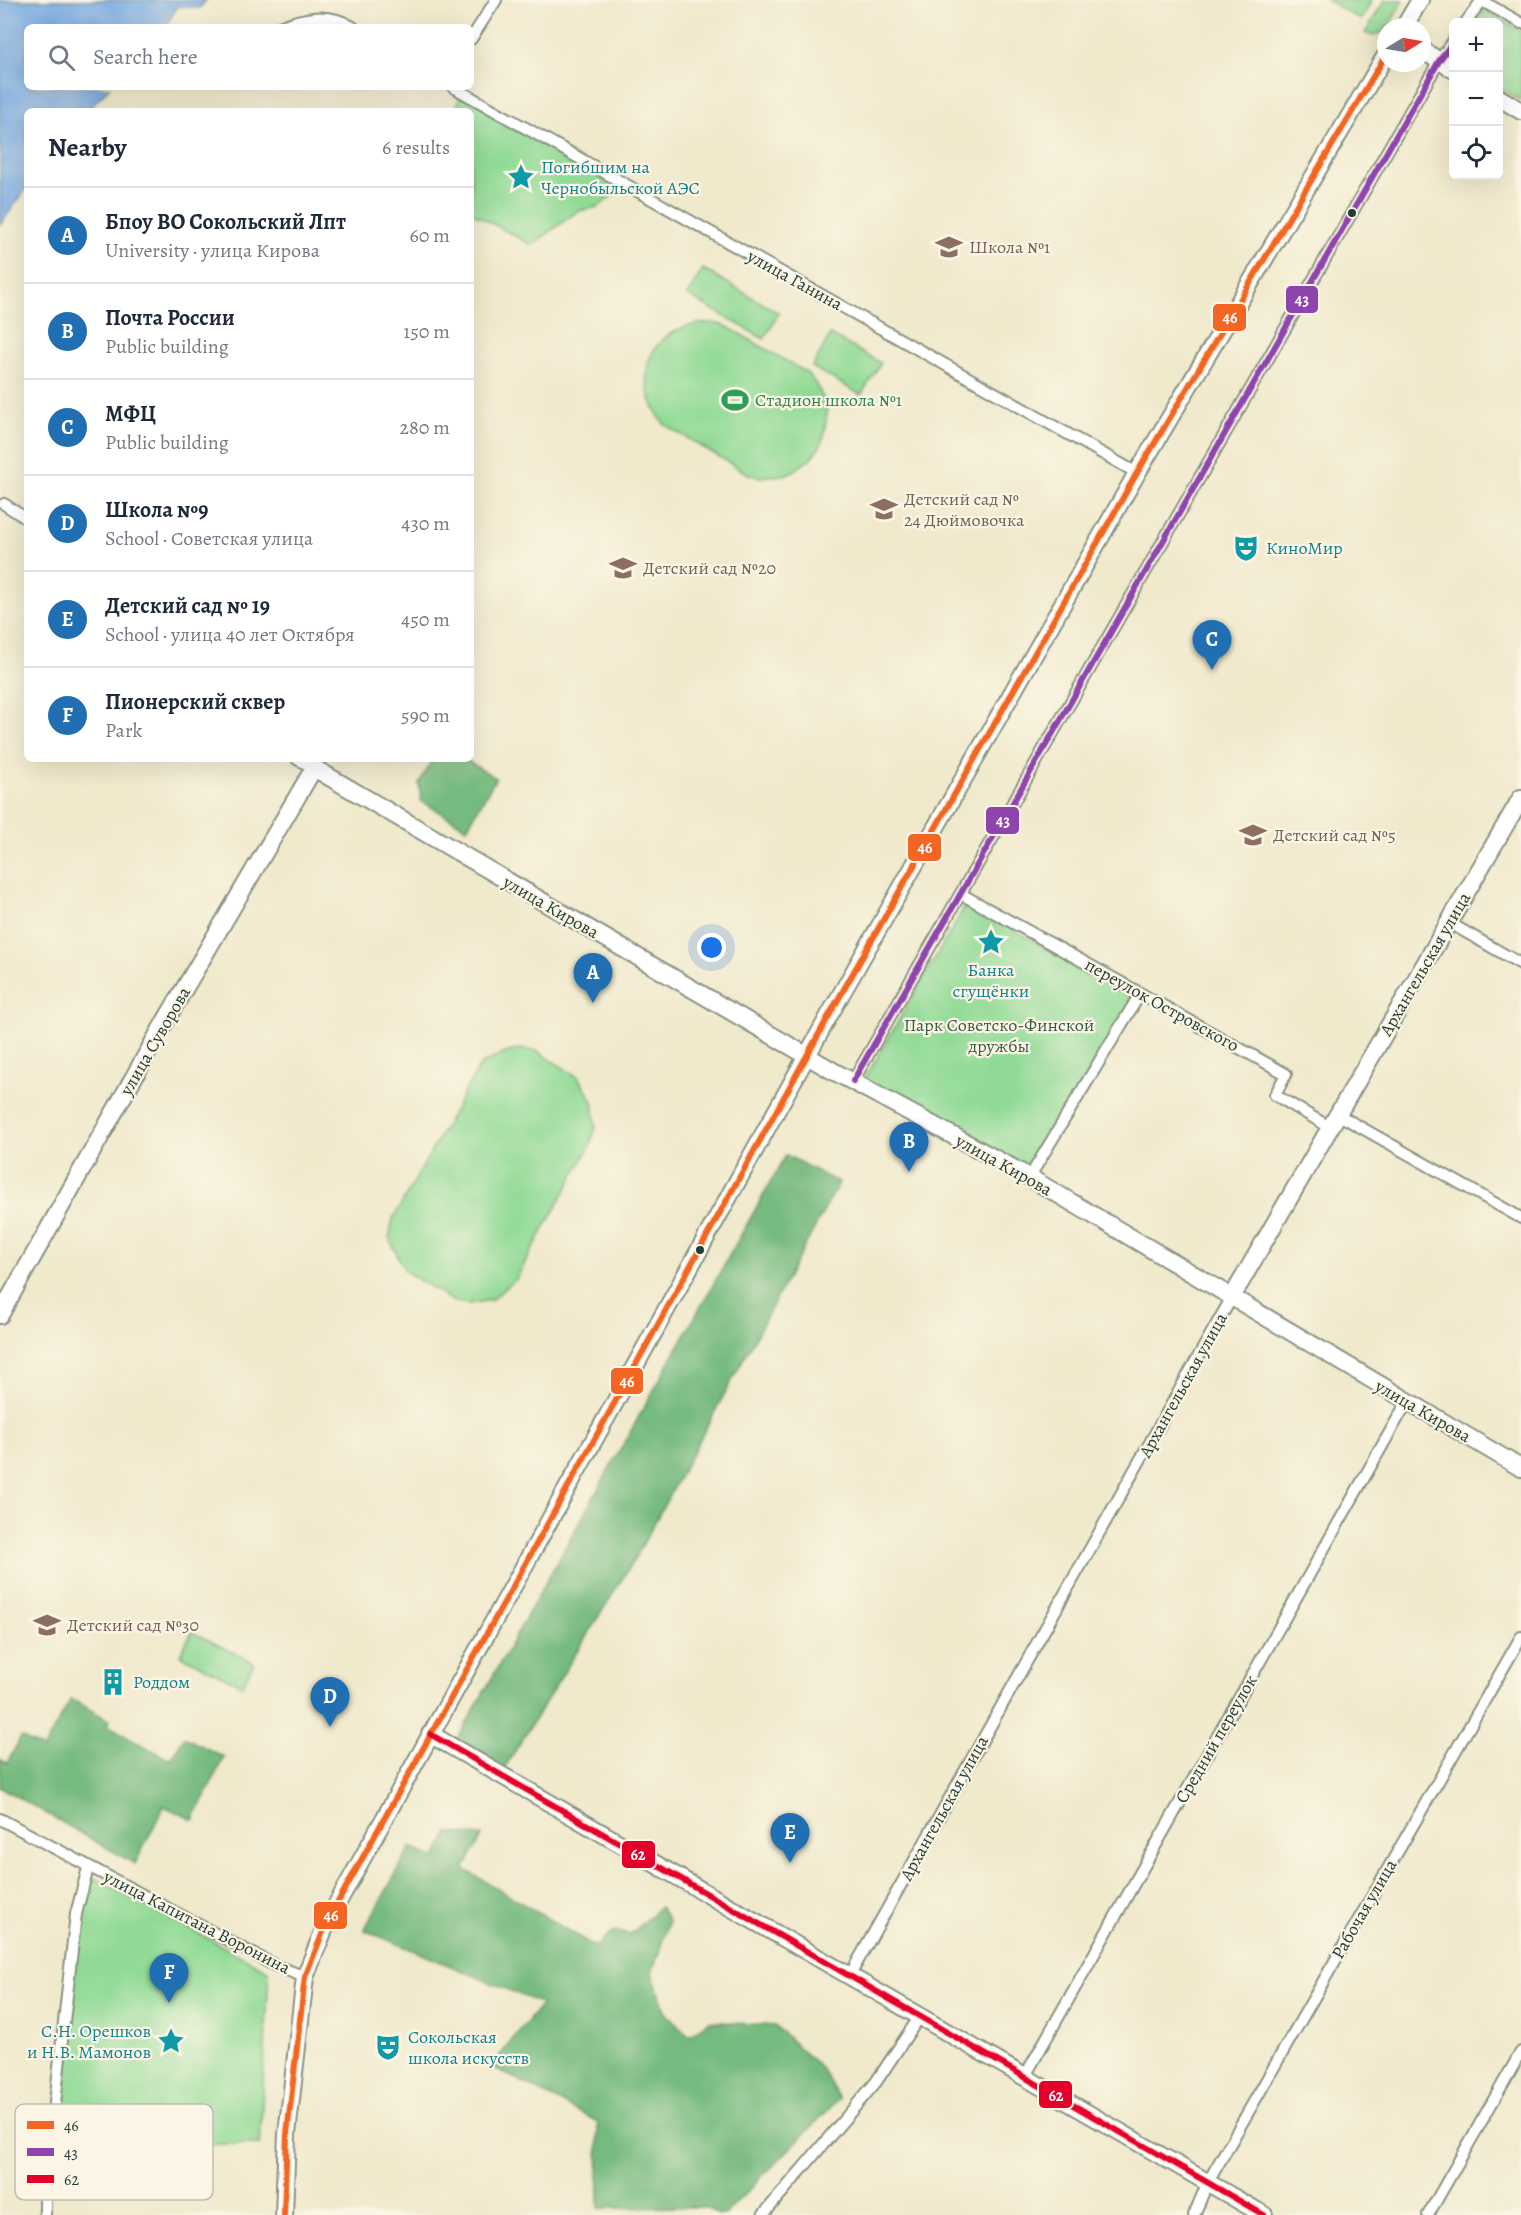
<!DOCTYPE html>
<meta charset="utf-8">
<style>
:root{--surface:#fff;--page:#f6f6f7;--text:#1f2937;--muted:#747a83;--line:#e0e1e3;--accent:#1f6fb2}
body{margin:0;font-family:Alegreya,serif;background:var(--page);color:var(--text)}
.controls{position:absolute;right:18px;top:18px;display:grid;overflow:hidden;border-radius:9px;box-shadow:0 6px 24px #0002}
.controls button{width:54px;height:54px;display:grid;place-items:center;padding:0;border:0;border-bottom:2px solid var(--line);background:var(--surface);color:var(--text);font:30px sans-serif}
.compass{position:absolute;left:1377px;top:18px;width:54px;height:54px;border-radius:50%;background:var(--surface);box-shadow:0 6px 24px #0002;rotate:79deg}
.you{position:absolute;left:712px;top:948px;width:21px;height:21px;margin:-15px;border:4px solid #fff;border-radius:50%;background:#1a73e8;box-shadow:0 0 0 9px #1a73e833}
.badge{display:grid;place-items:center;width:39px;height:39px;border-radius:50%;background:var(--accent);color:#fff;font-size:20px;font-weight:700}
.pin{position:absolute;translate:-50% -50px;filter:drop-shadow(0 2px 3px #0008)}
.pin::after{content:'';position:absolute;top:32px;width:21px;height:18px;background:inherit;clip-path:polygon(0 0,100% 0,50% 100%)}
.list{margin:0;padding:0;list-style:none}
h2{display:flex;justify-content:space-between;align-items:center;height:78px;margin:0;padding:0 24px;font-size:26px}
h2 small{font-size:20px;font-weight:400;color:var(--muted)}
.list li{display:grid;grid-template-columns:39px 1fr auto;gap:18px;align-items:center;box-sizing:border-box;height:96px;padding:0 24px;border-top:2px solid var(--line)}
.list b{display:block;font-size:22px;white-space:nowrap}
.list p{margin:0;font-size:20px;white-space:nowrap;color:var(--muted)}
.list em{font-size:20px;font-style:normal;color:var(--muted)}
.icon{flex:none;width:33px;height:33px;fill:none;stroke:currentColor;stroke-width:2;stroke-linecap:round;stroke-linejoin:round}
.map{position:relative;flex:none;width:1521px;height:2215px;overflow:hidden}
.search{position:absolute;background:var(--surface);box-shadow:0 6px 24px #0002;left:24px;top:24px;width:450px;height:66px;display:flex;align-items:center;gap:15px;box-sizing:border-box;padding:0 21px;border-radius:9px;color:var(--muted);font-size:22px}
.panel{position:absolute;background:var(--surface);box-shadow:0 6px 24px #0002;left:24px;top:108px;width:450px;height:654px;border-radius:9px}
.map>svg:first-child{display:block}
.green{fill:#91da95;stroke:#588c64;stroke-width:1.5}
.forest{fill:#74ba7e;stroke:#4a7c59;stroke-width:1.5}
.water{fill:#75a8e1;stroke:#4a728a;stroke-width:1.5}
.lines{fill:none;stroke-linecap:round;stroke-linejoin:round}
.street-casing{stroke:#889380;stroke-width:14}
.secondary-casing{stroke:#889380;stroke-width:20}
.street{stroke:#fff;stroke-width:10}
.secondary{stroke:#fff;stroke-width:16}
.bus-1-casing{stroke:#fcf5e5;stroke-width:10}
.bus-2-casing{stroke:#fcf5e5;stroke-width:10}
.bus-3-casing{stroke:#fcf5e5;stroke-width:10}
.bus-1{stroke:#f26522;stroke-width:6}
.bus-2{stroke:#8e44ad;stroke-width:6}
.bus-3{stroke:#e4002b;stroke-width:6}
.bus-dot{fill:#1f3d34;stroke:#fcf5e5;stroke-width:2}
.labels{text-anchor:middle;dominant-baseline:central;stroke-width:4.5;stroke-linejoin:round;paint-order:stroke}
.culture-label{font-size:18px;fill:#0d838f;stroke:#fcf5e5;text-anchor:start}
.education-label{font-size:18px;fill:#785e54;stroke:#fcf5e5;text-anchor:start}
.street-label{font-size:18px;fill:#1f3d34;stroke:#fcf5e5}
.leisure-label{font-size:18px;fill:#27864d;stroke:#fcf5e5;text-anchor:start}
.park-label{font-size:18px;fill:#365c47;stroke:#fcf5e5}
.key{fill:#fcf5e5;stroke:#babeb0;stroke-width:1.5}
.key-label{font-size:16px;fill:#1f3d34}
.line-badge{stroke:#fcf5e5;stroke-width:2}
.badge-label{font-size:16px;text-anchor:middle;font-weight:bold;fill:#fff}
</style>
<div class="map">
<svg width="1521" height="2215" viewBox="0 0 1521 2215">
<rect width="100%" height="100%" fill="#fcf5e5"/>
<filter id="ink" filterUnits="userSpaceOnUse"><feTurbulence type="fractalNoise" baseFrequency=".0167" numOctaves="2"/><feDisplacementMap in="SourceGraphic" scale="12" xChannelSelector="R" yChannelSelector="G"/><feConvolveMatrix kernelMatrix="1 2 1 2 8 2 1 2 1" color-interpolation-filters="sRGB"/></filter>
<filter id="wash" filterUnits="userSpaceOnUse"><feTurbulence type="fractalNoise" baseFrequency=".008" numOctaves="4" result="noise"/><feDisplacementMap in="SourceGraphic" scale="24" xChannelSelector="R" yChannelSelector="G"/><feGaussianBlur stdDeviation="1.35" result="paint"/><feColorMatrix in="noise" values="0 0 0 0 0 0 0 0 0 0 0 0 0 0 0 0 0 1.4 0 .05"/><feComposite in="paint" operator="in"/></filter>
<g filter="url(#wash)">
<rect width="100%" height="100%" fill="#f0e9cc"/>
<!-- green -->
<path class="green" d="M1326,0H1372L1361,20Z
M1385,0H1403L1388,27H1386V30L1373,36L1365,33Z
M1485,10L1521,31V101L1499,87L1498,22H1477Z
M461,92L625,185L598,207L578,211L532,245L471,212V111H456Z
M703,269L779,313L764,339L687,295Z
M711,323L724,325L807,373L815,383L826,403L827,413L824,436L819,448L812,457L794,471L784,475L759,477L748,474L665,425C628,378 648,324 711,323Z
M830,335L881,363L861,395L812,367Z
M967,903L1134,998L1028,1167L864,1080Z
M519,1049L537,1051L578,1077L593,1101L596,1127L589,1148L516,1279L491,1300L469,1304L454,1302L405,1271L389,1238L393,1219L480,1065L502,1054Z
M192,1632L254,1663L242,1686L180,1655Z
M93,1877L269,1971L260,2144L54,2145L80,1915Z"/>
<!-- forest -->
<path class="forest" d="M433,759H464L496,778L467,828L421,801L419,783Z
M786,1155L839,1183L637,1555L500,1775L453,1747Z
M71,1699L109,1720L107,1725L170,1760L184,1737L224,1757L193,1820L164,1806L135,1864L0,1787V1759L7,1763L21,1737L43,1749Z
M449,1832L482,1836L464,1869L596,1947L614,1931L630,1935L660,1907L669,1921L652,1973L666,2013L689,2036L709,2021L775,2026L821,2068L839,2099L724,2215H719L705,2207L599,2208L598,2122L491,2066L542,2004L364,1930L411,1847L435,1859Z"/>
<!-- water -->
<path class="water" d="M0,0H206L200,8L178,6L165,27H27V87H110L87,111H27V188L0,225Z"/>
</g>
<g filter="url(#ink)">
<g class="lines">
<defs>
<path id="street" d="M1482,1L1521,23
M1466,22L1482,0
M279,27C304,17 328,12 353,27
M471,39L496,0
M453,87L1137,473
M4,504L27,519
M297,759L314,768
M961,894L1286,1074L1275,1095L1331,1128
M1448,922L1521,964
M853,1081L1439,61L1454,40
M1339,1115L1521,1218
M1029,1178L1140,994
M0,1819L274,1965L305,1977
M850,1975L1232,1297
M1025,2076L1407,1402
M45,2215V2193L76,1914L88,1868
M763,2215L876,2082L920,2016
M1194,2215L1208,2182L1521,1637
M1428,2215L1521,2052"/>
<path id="secondary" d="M1404,27L1420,0
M1422,50L1454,70
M1498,97L1521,111
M1232,1297L1521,798
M0,1315L166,1020L314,768L833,1071L1022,1173L1521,1468
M430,1734L1264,2215
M284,2215L287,2134L305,1977L327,1922L835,1005L1137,473L1386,55"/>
</defs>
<!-- street casing -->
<use href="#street" class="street-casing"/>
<!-- secondary casing -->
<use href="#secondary" class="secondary-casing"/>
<!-- street -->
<use href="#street" class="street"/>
<!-- secondary -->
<use href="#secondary" class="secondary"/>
<defs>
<path id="bus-1" d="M284,2215L287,2134L305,1977L327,1922L835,1005L1137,473L1386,55"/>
<path id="bus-2" d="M853,1081L1439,61L1454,40"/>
<path id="bus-3" d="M430,1734L1264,2215"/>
</defs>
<!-- bus-1 casing -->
<use href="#bus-1" class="bus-1-casing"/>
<!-- bus-2 casing -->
<use href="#bus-2" class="bus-2-casing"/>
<!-- bus-3 casing -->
<use href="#bus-3" class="bus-3-casing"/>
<!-- bus-1 -->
<use href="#bus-1" class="bus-1"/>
<!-- bus-2 -->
<use href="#bus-2" class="bus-2"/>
<!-- bus-3 -->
<use href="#bus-3" class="bus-3"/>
</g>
</g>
<!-- icons -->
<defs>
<symbol id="sight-bare" viewBox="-9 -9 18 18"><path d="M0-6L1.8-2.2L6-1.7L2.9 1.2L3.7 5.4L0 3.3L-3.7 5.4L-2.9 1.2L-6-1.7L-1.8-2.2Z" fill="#0f9aa8" stroke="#fcf5e5" stroke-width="2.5" paint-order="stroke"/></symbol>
<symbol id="school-bare" viewBox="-9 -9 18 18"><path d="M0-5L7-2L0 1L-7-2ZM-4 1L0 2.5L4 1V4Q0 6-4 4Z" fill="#8d6e63" stroke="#fcf5e5" stroke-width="2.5" paint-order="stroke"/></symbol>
<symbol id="stadium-bare" viewBox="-9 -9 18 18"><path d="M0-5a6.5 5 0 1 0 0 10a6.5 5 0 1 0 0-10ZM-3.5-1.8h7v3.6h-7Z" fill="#2e9e5b" stroke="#fcf5e5" stroke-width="2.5" paint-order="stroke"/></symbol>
<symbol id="theatre-bare" viewBox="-9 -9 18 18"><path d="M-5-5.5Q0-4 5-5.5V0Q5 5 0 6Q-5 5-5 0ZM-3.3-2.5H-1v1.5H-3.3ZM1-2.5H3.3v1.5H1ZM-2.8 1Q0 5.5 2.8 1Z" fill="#0f9aa8" stroke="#fcf5e5" stroke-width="2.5" paint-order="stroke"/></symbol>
<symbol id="building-bare" viewBox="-9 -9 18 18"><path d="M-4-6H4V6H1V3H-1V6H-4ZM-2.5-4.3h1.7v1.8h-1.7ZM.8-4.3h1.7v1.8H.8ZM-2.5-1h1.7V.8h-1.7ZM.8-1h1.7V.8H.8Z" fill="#0f9aa8" stroke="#fcf5e5" stroke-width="2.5" paint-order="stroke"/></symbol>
</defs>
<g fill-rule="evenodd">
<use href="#sight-bare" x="502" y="158" width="38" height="38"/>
<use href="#school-bare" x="930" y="228" width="38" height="38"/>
<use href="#stadium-bare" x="716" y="381" width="38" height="38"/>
<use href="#school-bare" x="865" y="490" width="38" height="38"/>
<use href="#theatre-bare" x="1227" y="529" width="38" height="38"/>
<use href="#school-bare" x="604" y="549" width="38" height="38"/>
<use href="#school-bare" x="1234" y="816" width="38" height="38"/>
<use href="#sight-bare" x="972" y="923" width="38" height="38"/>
<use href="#school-bare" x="28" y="1606" width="38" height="38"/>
<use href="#building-bare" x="94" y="1663" width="38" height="38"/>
<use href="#sight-bare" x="152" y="2022" width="38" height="38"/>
<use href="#theatre-bare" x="369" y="2028" width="38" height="38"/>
</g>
<!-- markers -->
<g class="bus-dot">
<circle cx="1352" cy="213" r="5"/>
<circle cx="700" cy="1250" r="5"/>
</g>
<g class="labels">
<!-- culture labels -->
<g class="culture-label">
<text x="541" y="167">Погибшим на<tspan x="541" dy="21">Чернобыльской АЭС</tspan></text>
<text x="1266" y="548">КиноМир</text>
<text x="991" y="970" text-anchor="middle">Банка<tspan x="991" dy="21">сгущёнки</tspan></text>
<text x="133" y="1682">Роддом</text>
<text x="151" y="2031" text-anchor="end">С.Н. Орешков<tspan x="151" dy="21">и Н.В. Мамонов</tspan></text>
<text x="408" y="2037">Сокольская<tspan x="408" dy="21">школа искусств</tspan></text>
</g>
<!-- education labels -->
<g class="education-label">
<text x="969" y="247">Школа №1</text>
<text x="904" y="499">Детский сад №<tspan x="904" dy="21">24 Дюймовочка</tspan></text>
<text x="643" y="568">Детский сад №20</text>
<text x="1273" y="835">Детский сад №5</text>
<text x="67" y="1625">Детский сад №30</text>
</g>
<!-- street labels -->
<g class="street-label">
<text transform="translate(795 280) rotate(29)">улица Ганина</text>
<text transform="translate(551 907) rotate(30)">улица Кирова</text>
<text transform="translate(1425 964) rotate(-60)">Архангельская улица</text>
<text transform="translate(1162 1005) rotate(29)">переулок Островского</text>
<text transform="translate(155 1041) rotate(-60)">улица Суворова</text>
<text transform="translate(1004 1165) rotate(29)">улица Кирова</text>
<text transform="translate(1183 1385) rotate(-61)">Архангельская улица</text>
<text transform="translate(1423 1411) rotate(30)">улица Кирова</text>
<text transform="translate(1216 1739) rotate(-60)">Средний переулок</text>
<text transform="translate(944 1808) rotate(-61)">Архангельская улица</text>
<text transform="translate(1364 1909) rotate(-60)">Рабочая улица</text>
<text transform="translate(197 1922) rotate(27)">улица Капитана Воронина</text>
</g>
<!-- leisure labels -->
<g class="leisure-label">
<text x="755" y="400">Стадион школа №1</text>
</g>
<!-- park labels -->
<g class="park-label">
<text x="999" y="1025">Парк Советско-Финской<tspan x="999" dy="21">дружбы</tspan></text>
</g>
</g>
<!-- legend -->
<rect x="15" y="2104" width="198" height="96" rx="9" class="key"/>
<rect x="27" y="2121" width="27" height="8" fill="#f26522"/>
<rect x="27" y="2148" width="27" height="8" fill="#8e44ad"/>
<rect x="27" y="2175" width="27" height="8" fill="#e4002b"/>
<g class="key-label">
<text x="64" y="2131">46</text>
<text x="64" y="2158">43</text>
<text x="64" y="2185">62</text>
</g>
<g class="line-badge">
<rect x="1285" y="285" width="34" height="29" rx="6" fill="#8e44ad"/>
<rect x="1212" y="303" width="35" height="29" rx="6" fill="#f26522"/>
<rect x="985" y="806" width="35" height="29" rx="6" fill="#8e44ad"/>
<rect x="907" y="833" width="35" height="29" rx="6" fill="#f26522"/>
<rect x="610" y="1367" width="34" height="28" rx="6" fill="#f26522"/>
<rect x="621" y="1840" width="35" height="29" rx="6" fill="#e4002b"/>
<rect x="313" y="1901" width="35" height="29" rx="6" fill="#f26522"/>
<rect x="1038" y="2080" width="35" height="29" rx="6" fill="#e4002b"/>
</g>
<g class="badge-label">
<text x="1302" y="305">43</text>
<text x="1230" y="323">46</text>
<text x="1003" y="826">43</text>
<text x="925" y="853">46</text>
<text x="627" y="1387">46</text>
<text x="638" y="1860">62</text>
<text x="331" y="1921">46</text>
<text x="1056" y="2101">62</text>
</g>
</svg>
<div class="controls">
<button>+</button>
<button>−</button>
<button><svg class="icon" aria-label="locate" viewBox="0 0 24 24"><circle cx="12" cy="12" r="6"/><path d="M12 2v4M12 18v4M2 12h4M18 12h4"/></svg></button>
</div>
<svg class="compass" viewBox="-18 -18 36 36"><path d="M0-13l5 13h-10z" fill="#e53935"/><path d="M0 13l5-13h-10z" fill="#747a83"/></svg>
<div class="you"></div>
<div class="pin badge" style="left:593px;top:1003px">A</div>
<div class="pin badge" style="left:909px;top:1172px">B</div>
<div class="pin badge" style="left:1212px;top:670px">C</div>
<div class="pin badge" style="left:330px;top:1727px">D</div>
<div class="pin badge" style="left:790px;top:1863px">E</div>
<div class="pin badge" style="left:169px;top:2003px">F</div>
<div class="search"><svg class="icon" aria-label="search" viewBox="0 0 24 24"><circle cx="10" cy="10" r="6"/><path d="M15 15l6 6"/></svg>Search here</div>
<section class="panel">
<h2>Nearby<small>6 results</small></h2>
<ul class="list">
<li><span class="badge">A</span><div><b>Бпоу ВО Сокольский Лпт</b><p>University · улица Кирова</p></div><em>60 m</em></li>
<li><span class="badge">B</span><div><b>Почта России</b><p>Public building</p></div><em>150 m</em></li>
<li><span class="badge">C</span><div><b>МФЦ</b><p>Public building</p></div><em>280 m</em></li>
<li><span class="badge">D</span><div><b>Школа №9</b><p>School · Советская улица</p></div><em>430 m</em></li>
<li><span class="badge">E</span><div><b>Детский сад № 19</b><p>School · улица 40 лет Октября</p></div><em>450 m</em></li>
<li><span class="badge">F</span><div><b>Пионерский сквер</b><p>Park</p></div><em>590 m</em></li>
</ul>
</section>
</div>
